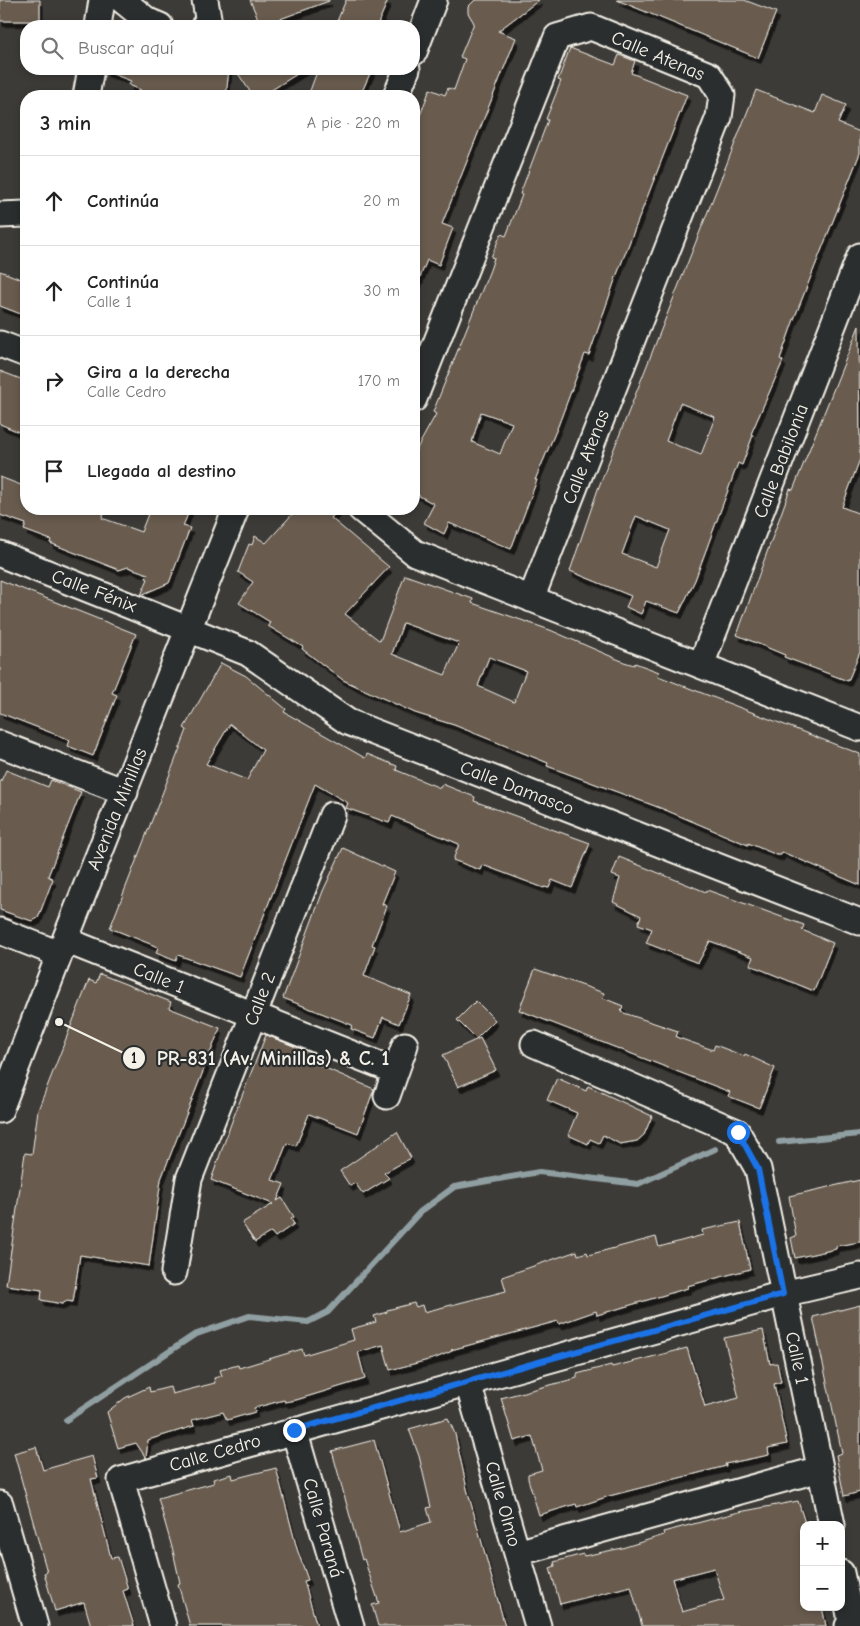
<!DOCTYPE html>
<html lang="es">
<meta charset="utf-8">
<style>
:root{--surface:#fff;--page:#f6f6f6;--text:#222;--muted:#767676;--line:#e0e0e0}
body{margin:0;font-family:"Comic Neue",sans-serif;background:var(--page);color:var(--text)}
.controls{position:absolute;right:15px;bottom:15px;display:grid;overflow:hidden;border-radius:10px;box-shadow:0 2px 8px #0003}
.controls button{width:45px;height:45px;display:grid;place-items:center;padding:0;border:0;border-bottom:1px solid var(--line);background:var(--surface);color:var(--text);font:25px sans-serif}
.stop{position:absolute;width:15px;height:15px;margin:-11px;border:4px solid #1a73e8;border-radius:50%;background:#fff}
.stop.end{background:#1a73e8;border-color:#fff;box-shadow:0 1px 5px #0008}
.list{margin:0;padding:0;list-style:none}
h2{display:flex;justify-content:space-between;align-items:center;height:65px;margin:0;padding:0 20px;font-size:21px}
h2 small{font-size:16px;font-weight:400;color:var(--muted)}
.list li{display:grid;grid-template-columns:32px 1fr auto;gap:15px;align-items:center;box-sizing:border-box;height:90px;padding:0 20px;border-top:1px solid var(--line)}
.list b{display:block;font-size:19px;white-space:nowrap}
.list p{margin:0;font-size:16px;white-space:nowrap;color:var(--muted)}
.list em{font-size:16px;font-style:normal;color:var(--muted)}
.icon{flex:none;width:28px;height:28px;fill:none;stroke:currentColor;stroke-width:2;stroke-linecap:round;stroke-linejoin:round}
.map{position:relative;flex:none;width:860px;height:1626px;overflow:hidden}
.search{position:absolute;background:var(--surface);box-shadow:0 2px 8px #0003;left:20px;top:20px;width:400px;height:55px;display:flex;align-items:center;gap:12px;box-sizing:border-box;padding:0 18px;border-radius:20px;color:var(--muted);font-size:19px}
.panel{position:absolute;background:var(--surface);box-shadow:0 2px 8px #0003;left:20px;top:90px;width:400px;height:425px;border-radius:20px}
.map>svg:first-child{display:block}
.lines{fill:none;stroke-linecap:round;stroke-linejoin:round}
.stream{stroke:#909fa2;stroke-width:6}
.building{fill:#695b50;stroke:#f4f1e8;fill-rule:evenodd;filter:url(#shadow)}
.minor-casing{stroke:#f4f1e8;stroke-width:29}
.minor{stroke:#2a2d2e;stroke-width:25}
.route{stroke:#1a73e8;stroke-width:6}
.labels{text-anchor:middle;dominant-baseline:central;stroke-width:4.5;stroke-linejoin:round;paint-order:stroke}
.street-label{font-size:19px;fill:#f4f1e8;stroke:#2a2d2e}
.leader{fill:none;stroke:#f4f1e8;stroke-width:2}
.callout-dot{fill:#f4f1e8;stroke:#2a2d2e;stroke-width:2}
.mark-label{font-size:15px;text-anchor:middle;font-weight:bold;fill:#111}
.callout-label{font-size:20px;text-anchor:middle;font-weight:bold;fill:#f4f1e8;stroke:#2a2d2e;stroke-width:4.5;stroke-linejoin:round;paint-order:stroke}
</style>
<div class="map">
<svg width="860" height="1626" viewBox="0 0 860 1626">
<defs>
<filter id="shadow"><feDropShadow dx="3" dy="5.5" stdDeviation="0" flood-color="#0009"/></filter>
</defs>
<rect width="100%" height="100%" fill="#3d3b38"/>
<filter id="ink" filterUnits="userSpaceOnUse"><feTurbulence type="fractalNoise" baseFrequency=".02" numOctaves="2"/><feDisplacementMap in="SourceGraphic" scale="10" xChannelSelector="R" yChannelSelector="G"/><feConvolveMatrix kernelMatrix="1 2 1 2 8 2 1 2 1" color-interpolation-filters="sRGB"/></filter>
<g filter="url(#ink)">
<g class="lines">
<!-- stream -->
<path class="stream" d="M779,1142L860,1134
M66,1420L194,1335L249,1316L308,1322L328,1312L420,1212L454,1187L539,1172L638,1184L715,1149"/>
</g>
<!-- building -->
<path class="building" d="M0,0H40V21H0Z
M250,0H329V1L261,26Z
M346,0H388L377,26H335Z
M475,0H539L498,31L516,38L442,224L453,228L439,265L427,260L414,292V131L430,89L445,95L448,88L454,90L465,59L460,57L474,23L468,13V7Z
M617,0H744L776,12L758,58Z
M570,48L615,65L619,55L635,61L631,73L687,95L616,277L589,355L585,354L558,426L535,480H537L511,549L449,523L444,534L424,523L434,504L414,493V454L436,414L433,412L490,270L494,258L491,257L501,234L506,236L522,195L520,194L548,120L546,119L561,81L558,80ZM481,412L512,423L500,454L472,442Z
M105,69H229L226,96H139L141,90L129,85L131,81L105,71Z
M235,69H305L262,96H253Z
M318,69H372L360,96H308Z
M756,90L815,113L822,95L846,105L838,123L860,132V153L794,319L780,359L783,361L751,434L753,435L742,465L738,463L695,580L679,613L646,601L641,614L626,607L631,596L570,571L598,489ZM680,403L715,417L701,455L666,441ZM636,516L670,530L656,567L622,554Z
M0,271L26,281V316L0,306Z
M859,326L860,459L842,507L860,514V652L848,681L784,657L785,655L737,635L790,489L793,490Z
M0,371L26,381V435L0,424Z
M0,477L26,487V509H94L104,513L102,518L141,532L150,509H190L183,526L190,528L169,583L141,595L148,579L146,578L148,574L128,567L119,570L50,543L51,540L24,530L26,524L0,515Z
M297,509H339L331,518L389,567L345,614L380,641L405,575L473,599L472,603L550,630L624,662L634,665L635,663L659,672L658,676L860,754V885L782,852L781,855H777L748,843V845L663,809L547,766L548,763L454,725L415,713L343,680L302,649L303,647L268,626L270,622L239,603L253,582L238,572L249,544L252,545L255,536L266,543ZM403,623L459,643L445,675L392,654ZM489,657L526,671L514,702L478,686Z
M0,580L136,634L112,693L117,695L93,756L68,746L70,740L0,713Z
M221,663L246,676L286,709L284,712L365,758L367,754L397,766L396,770L440,788L442,784L475,797L474,801L590,843L572,888L552,880L549,888L544,887V888L488,867L482,865L480,870L453,860L459,844L392,816L389,823L346,808L348,803L315,784L240,977L178,955L176,961L156,953L158,947L110,928L187,730L184,728ZM230,724L263,750L247,780L206,764Z
M6,770L48,787L51,780L81,792L48,876L53,879L38,918L32,921L0,910V783Z
M343,848L395,872L382,904L387,906L372,945L375,946L364,976L411,995L399,1024L383,1017L375,1038L351,1029L352,1025L283,998L323,891Z
M619,857L706,892L707,890L804,925L802,930L833,943L814,991L750,965L753,957L710,941L698,963L646,943L652,929L638,924L641,916L613,902L620,878L612,875Z
M535,969L604,993L603,998L623,1006L621,1012L678,1031L676,1037L713,1050L715,1045L744,1056L745,1054L775,1068L759,1108L728,1096L730,1092L519,1010Z
M100,974L171,1002L169,1008L220,1028L161,1179L149,1266L80,1255L73,1302L67,1301L62,1304L41,1300L42,1290L6,1285L25,1153L32,1154L38,1110L89,980L96,983Z
M476,1001L495,1020L476,1039L457,1020Z
M266,1035L319,1056L316,1064L374,1089L358,1133L309,1114L296,1146L287,1143L272,1180L284,1184L277,1201L282,1198L294,1217L291,1219L294,1224L275,1237L271,1232L255,1242L242,1223L273,1204L211,1180L232,1121Z
M480,1038L496,1070L458,1087L443,1055Z
M557,1078L586,1091L588,1086L652,1116L644,1135L637,1141L620,1144L603,1135L599,1143L590,1139L588,1144L568,1135L577,1113L547,1100Z
M397,1132L411,1158L384,1173L389,1178L363,1194L355,1183L350,1186L340,1171Z
M860,1180V1242L836,1246V1249L795,1258L791,1238L796,1236L789,1196Z
M740,1222L750,1269L687,1286L688,1288L634,1304L597,1315L596,1311L559,1324L558,1321L451,1350L452,1351L436,1358L390,1370L383,1345L358,1352L365,1379L296,1400L285,1402L284,1400L254,1408L255,1412L227,1420L223,1412L192,1420L194,1426L148,1440L146,1458L136,1443L118,1448L107,1412L125,1398L149,1387L150,1392L170,1387L172,1394L215,1383L214,1378L222,1376L220,1370L238,1365L239,1368L302,1349L304,1355L354,1340L351,1329L376,1322L374,1316L387,1312V1310L414,1303L416,1307L422,1305L424,1312L506,1291L502,1277L577,1251L578,1255L587,1252L588,1255L656,1237L659,1247L703,1235L702,1230Z
M860,1305V1492L844,1496L836,1455L842,1453L813,1317Z
M763,1330L770,1364L777,1363L781,1382L774,1384L787,1444L768,1448L769,1455L725,1464L726,1466L609,1496L577,1507L576,1504L539,1515L528,1479V1474L542,1470L532,1436L514,1441L501,1398L577,1378V1374L611,1365L612,1367L687,1348L705,1407L739,1398L724,1338Z
M448,1418L455,1434L467,1489L505,1626H378L372,1605L379,1603L364,1559L362,1560L332,1451L374,1440L400,1532L431,1522L427,1508L431,1507L419,1456L409,1429Z
M36,1447L43,1470L92,1456L98,1478L91,1479L111,1558L118,1557L128,1589L123,1591L134,1626H91L84,1602L55,1611L44,1573L47,1572L14,1453Z
M276,1468L297,1549L308,1580L304,1581L317,1626H190L178,1584L180,1583L173,1551L158,1498L214,1483L213,1479L232,1474L233,1479Z
M798,1501L804,1520V1607H822L826,1626H642L631,1586L560,1604L550,1568L555,1566L554,1562L583,1554L584,1556L622,1548L664,1535L663,1532L739,1512ZM714,1568L724,1600L682,1612L672,1579Z"/>
<g class="lines">
<defs>
<path id="minor" d="M122,0L148,21L160,26
M98,26L102,0
M204,26L209,24L205,0
M414,52L434,0
M86,96L91,69
M396,96L407,69
M0,215L26,214
M0,344L26,354
M414,399L557,37L591,27L709,75L722,95L719,117L531,599
M361,509L415,553L860,728
M0,554L248,653L348,722L860,922
M701,665L860,256
M0,744L125,792
M0,931L59,954
M65,940L395,1071
M534,1044L737,1132L758,1169L832,1525
M387,1096L405,1045
M0,1110L65,940L236,509
M174,1272L189,1179L332,815
M468,1383L538,1626
M294,1430L351,1626
M0,1504L35,1626
M517,1553L820,1469
M841,1573L851,1620L848,1626
M163,1626L121,1480L783,1294L860,1276"/>
</defs>
<!-- minor casing -->
<use href="#minor" class="minor-casing"/>
<!-- minor -->
<use href="#minor" class="minor"/>
</g>
</g>
<g class="lines" filter="url(#ink)">
<!-- route -->
<path class="route" d="M294,1430L783,1294L758,1169L738,1132"/>
</g>
<g class="labels">
<!-- street labels -->
<g class="street-label">
<text transform="translate(658 56) rotate(23)">Calle Atenas</text>
<text transform="translate(586 457) rotate(-69)">Calle Atenas</text>
<text transform="translate(781 461) rotate(-69)">Calle Babilonia</text>
<text transform="translate(94 591) rotate(21)">Calle Fénix</text>
<text transform="translate(517 788) rotate(21)">Calle Damasco</text>
<text transform="translate(117 809) rotate(-68)">Avenida Minillas</text>
<text transform="translate(159 978) rotate(22)">Calle 1</text>
<text transform="translate(260 999) rotate(-69)">Calle 2</text>
<text transform="translate(797 1358) rotate(78)">Calle 1</text>
<text transform="translate(215 1453) rotate(-16)">Calle Cedro</text>
<text transform="translate(503 1504) rotate(74)">Calle Olmo</text>
<text transform="translate(323 1528) rotate(74)">Calle Paraná</text>
</g>
</g>
<!-- callouts -->
<path class="leader" d="M59 1022L134 1058"/>
<g class="callout-dot">
<circle cx="59" cy="1022" r="5"/>
<circle cx="134" cy="1058" r="12"/>
</g>
<g class="mark-label">
<text x="134" y="1063">1</text>
</g>
<g class="callout-label">
<text x="273" y="1065">PR-831 (Av. Minillas) &amp; C. 1</text>
</g>
</svg>
<div class="controls">
<button>+</button>
<button>−</button>
</div>
<div class="stop" style="left:738px;top:1132px"></div>
<div class="stop end" style="left:294px;top:1430px"></div>
<div class="search"><svg class="icon" aria-label="search" viewBox="0 0 24 24"><circle cx="10" cy="10" r="6"/><path d="M15 15l6 6"/></svg>Buscar aquí</div>
<section class="panel">
<h2>3 min<small>A pie · 220 m</small></h2>
<ul class="list">
<li><svg class="icon" aria-label="ahead" viewBox="0 0 24 24"><path d="M12 20V5M6 11l6-6 6 6"/></svg><div><b>Continúa</b></div><em>20 m</em></li>
<li><svg class="icon" aria-label="ahead" viewBox="0 0 24 24"><path d="M12 20V5M6 11l6-6 6 6"/></svg><div><b>Continúa</b><p>Calle 1</p></div><em>30 m</em></li>
<li><svg class="icon" aria-label="right" viewBox="0 0 24 24"><path d="M7 20v-9h11M14 6l5 5-5 5"/></svg><div><b>Gira a la derecha</b><p>Calle Cedro</p></div><em>170 m</em></li>
<li><svg class="icon" aria-label="arrive" viewBox="0 0 24 24"><path d="M6 21V4h12l-3 4 3 4H6"/></svg><div><b>Llegada al destino</b></div></li>
</ul>
</section>
</div>
